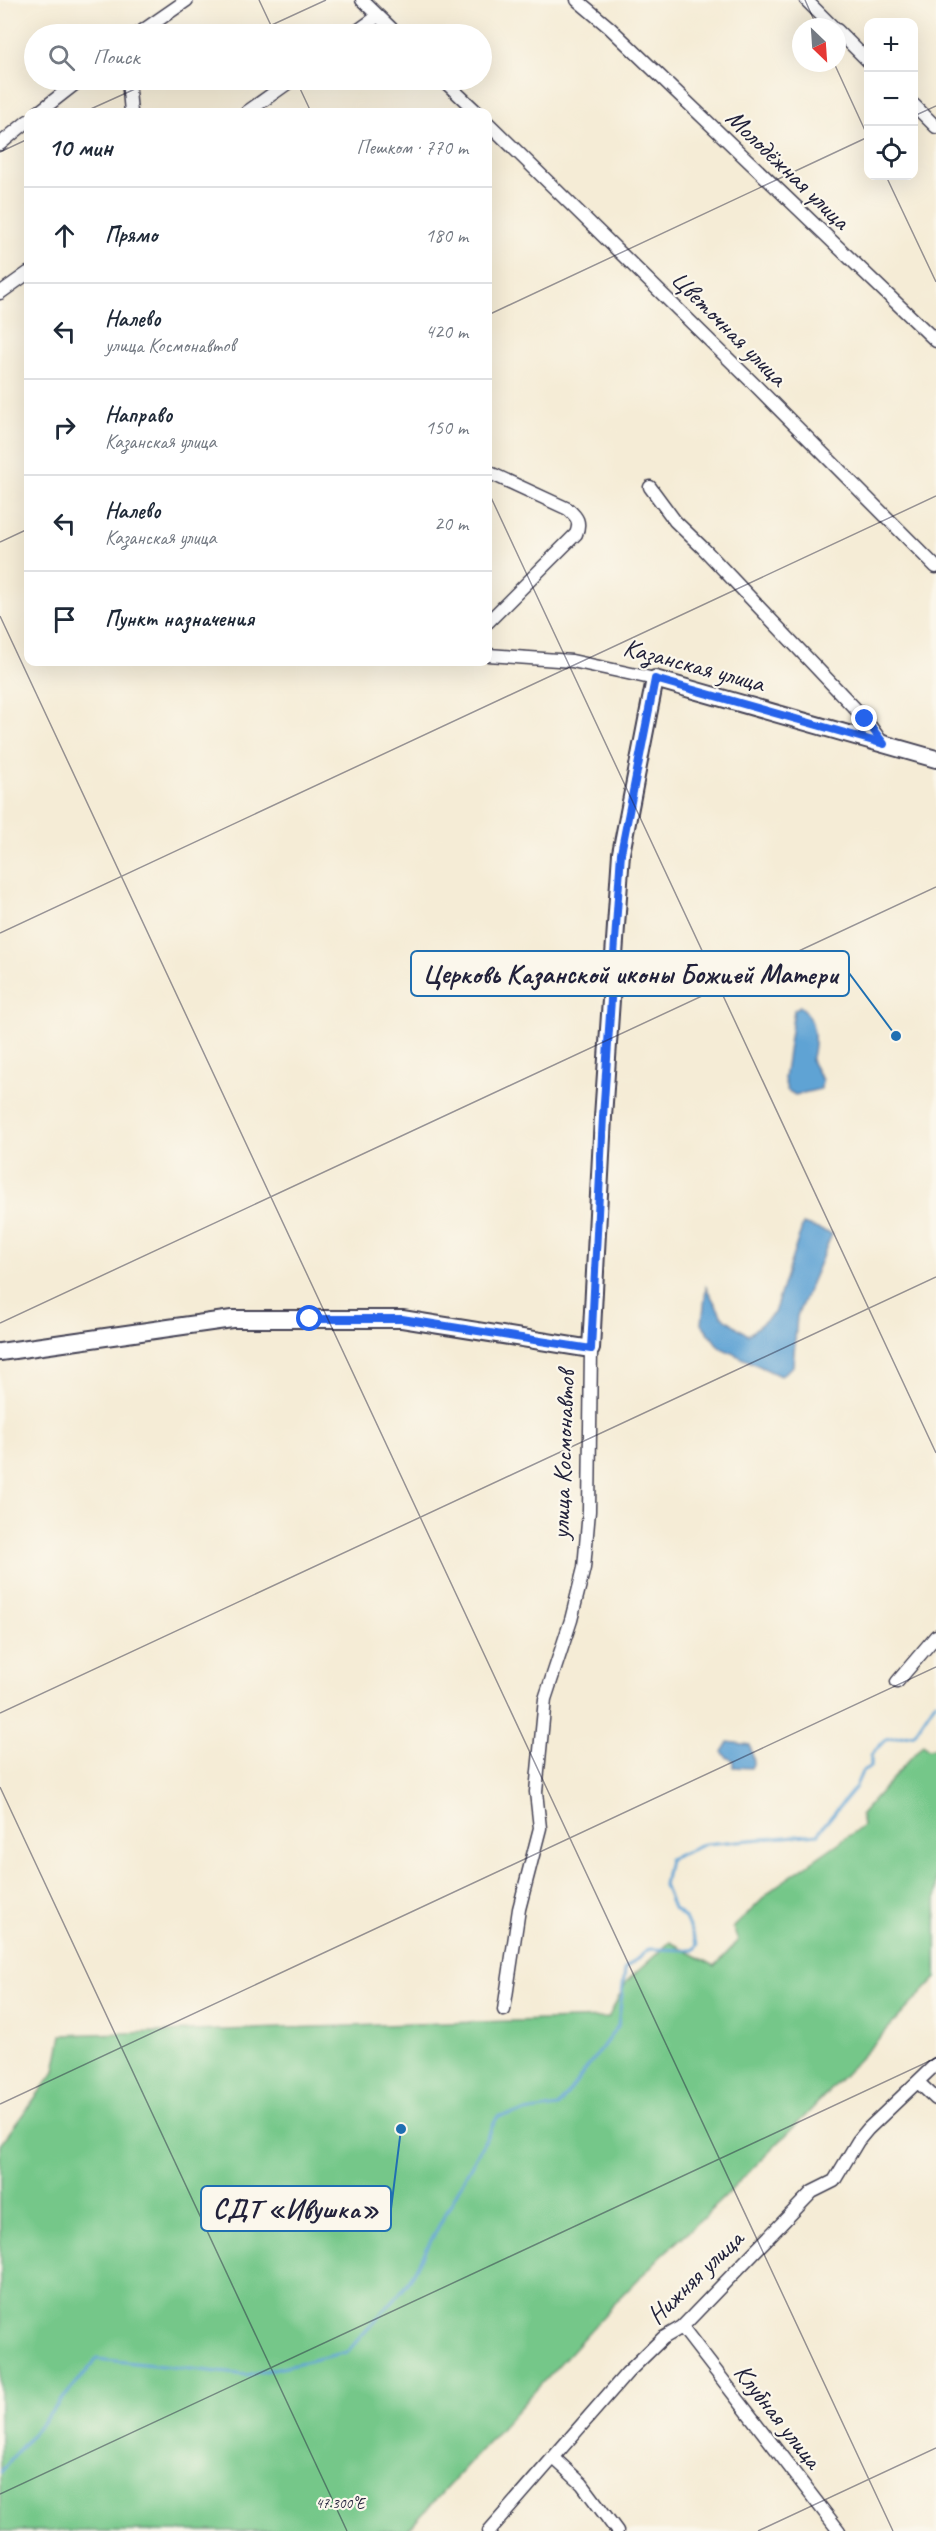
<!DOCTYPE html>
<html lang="ru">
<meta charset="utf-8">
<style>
:root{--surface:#fff;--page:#f2f2f3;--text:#1f2937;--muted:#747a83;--line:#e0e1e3}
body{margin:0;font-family:Caveat,sans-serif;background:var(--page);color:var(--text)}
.controls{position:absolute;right:18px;top:18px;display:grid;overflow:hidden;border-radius:12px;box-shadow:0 6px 24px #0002}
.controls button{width:54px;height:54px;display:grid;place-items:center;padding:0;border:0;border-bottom:2px solid var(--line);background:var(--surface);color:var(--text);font:30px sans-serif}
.compass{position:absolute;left:792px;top:18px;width:54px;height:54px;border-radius:50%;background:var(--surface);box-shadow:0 6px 24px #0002;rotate:155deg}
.stop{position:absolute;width:18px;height:18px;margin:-14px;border:4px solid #2563eb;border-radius:50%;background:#fff}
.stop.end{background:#2563eb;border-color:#fff;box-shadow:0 2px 6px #0008}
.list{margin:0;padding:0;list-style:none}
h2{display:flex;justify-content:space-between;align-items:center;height:78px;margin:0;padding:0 24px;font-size:26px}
h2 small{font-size:20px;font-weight:400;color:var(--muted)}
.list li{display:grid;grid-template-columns:39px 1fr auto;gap:18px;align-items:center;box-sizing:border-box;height:96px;padding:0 24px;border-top:2px solid var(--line)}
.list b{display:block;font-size:22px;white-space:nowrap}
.list p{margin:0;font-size:20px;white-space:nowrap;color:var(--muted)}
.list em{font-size:20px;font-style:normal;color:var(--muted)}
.icon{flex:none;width:33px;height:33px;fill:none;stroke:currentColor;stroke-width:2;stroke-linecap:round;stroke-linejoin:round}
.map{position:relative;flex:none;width:936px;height:2531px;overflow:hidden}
.search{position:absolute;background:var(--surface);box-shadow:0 6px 24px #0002;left:24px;top:24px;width:468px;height:66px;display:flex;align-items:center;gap:15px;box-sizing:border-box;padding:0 21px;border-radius:33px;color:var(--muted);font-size:22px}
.panel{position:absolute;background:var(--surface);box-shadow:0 6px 24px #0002;left:24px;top:108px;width:468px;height:558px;border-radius:12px}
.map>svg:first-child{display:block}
.green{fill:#75c789;stroke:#4c7462;stroke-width:1.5}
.water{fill:#5fa3d4;stroke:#406288;stroke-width:1.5}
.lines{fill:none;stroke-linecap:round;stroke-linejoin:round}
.stream{stroke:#5fa3d4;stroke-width:3}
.street-casing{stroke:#424052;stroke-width:15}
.secondary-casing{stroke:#424052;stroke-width:20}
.street{stroke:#fff;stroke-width:12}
.secondary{stroke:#fff;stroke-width:16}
.route{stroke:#2563eb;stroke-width:8}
.ticks{fill:none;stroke:#22223b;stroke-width:1.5;stroke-opacity:0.45}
.labels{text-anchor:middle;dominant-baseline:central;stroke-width:4.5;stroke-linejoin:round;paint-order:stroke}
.street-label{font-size:26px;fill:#22223b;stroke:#fbf7ec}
.ticks-label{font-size:15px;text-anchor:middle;fill:#22223b;stroke:#fbf7ec;stroke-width:4.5;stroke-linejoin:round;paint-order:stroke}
.leader{fill:none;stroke:#1f6fb2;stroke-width:2}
.callout-dot{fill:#1f6fb2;stroke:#fbf7ec;stroke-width:2}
.callout{fill:#fbf7ec;stroke:#1f6fb2;stroke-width:2}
.callout-label{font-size:27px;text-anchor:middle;font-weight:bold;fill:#22223b}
</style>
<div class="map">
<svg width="936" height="2531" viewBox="0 0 936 2531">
<rect width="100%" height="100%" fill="#fbf7ec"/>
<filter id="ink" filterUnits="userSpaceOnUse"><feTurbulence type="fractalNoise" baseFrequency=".0167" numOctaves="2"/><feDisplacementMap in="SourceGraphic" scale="12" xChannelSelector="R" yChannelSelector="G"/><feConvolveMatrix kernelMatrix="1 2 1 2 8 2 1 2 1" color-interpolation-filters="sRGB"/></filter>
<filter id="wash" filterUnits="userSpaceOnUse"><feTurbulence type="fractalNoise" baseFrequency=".008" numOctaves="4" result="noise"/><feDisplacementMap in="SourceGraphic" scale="24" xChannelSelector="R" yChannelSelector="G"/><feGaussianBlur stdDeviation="1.35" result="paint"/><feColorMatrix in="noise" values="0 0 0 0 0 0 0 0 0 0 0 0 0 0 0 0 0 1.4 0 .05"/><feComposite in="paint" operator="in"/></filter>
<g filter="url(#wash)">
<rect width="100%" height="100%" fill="#f5ecd6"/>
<!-- green -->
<path class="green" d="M923,1744L928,1749L936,1748V1978L808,2113L700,2221L661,2256L617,2301L407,2531H0V2145L55,2071L62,2035L608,2018L627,1981L670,1942L715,1966L738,1941L733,1928L775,1887L863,1826L861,1814Z"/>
<!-- water -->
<path class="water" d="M800,1006C817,1018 816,1043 811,1061L822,1080L821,1089L795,1095L787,1090L784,1079L794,1010Z
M803,1224L832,1234L797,1316L793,1366L780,1376L719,1347L702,1324L706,1287L722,1316L748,1335L774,1313Z
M728,1742L750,1745L754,1762L751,1768L733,1767V1760L726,1757L722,1752Z"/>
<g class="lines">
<!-- stream -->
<path class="stream" d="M0,2472L97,2359L247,2375L347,2352L407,2285L498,2116L558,2107L618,2026L625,1969L649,1949L693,1950L697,1945L685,1918L673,1908L664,1885L669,1859L705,1844L819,1834L820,1830L855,1788L862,1772L871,1767V1755L886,1739L914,1734L936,1701"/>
</g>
</g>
<g filter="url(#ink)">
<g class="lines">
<defs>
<path id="street" d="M362,0L397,34
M577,0L610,28L936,341
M806,0L833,27
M837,30L868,61
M138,34L187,0
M353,34L378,16
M128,80L131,112
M443,80L477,112
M914,105L936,127
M39,112L80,80
M247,112L292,80
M488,123L755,385L936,567
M0,144L28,121
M0,293L28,273
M488,472L568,509C577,517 581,522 576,534L488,622
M650,487L675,521L704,549L865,719L883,744
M488,655L572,661L655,679
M897,1682L936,1636
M504,2010L519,1909L540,1828L536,1792L545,1699L571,1620L584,1568L589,1511L591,1349
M919,2083L936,2099
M682,2327L839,2531
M554,2458L582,2484L617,2531
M489,2531L627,2373L663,2338L682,2327L812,2192L834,2181L858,2141L868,2129L936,2064"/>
<path id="secondary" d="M0,1352L232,1319H402L591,1349L603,1117L621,853L655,679L936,759"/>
</defs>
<!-- street casing -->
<use href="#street" class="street-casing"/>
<!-- secondary casing -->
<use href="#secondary" class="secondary-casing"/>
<!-- street -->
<use href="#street" class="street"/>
<!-- secondary -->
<use href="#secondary" class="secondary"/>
</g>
</g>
<g class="lines" filter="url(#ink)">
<!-- route -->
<path class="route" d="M310,1319H402L591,1349L603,1117L621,853L655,679L884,744L865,719"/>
</g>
<!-- ticks -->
<path class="ticks" d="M259,0L275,34M805,0L817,27M252,34L326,0M834,63L868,137M296,80L311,112M84,112L155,80M914,116L936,106M0,152L28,139M886,176L936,282M488,315L868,137M488,491L936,1453M0,542L28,529M0,616L893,2531M0,933L936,496M0,1323L936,887M0,1713L936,1277M0,1787L347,2531M0,2104L936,1667M0,2494L936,2058M758,2531L936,2448"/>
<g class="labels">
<!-- street labels -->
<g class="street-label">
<text transform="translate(788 169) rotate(44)">Молодёжная улица</text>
<text transform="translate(729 328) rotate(45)">Цветочная улица</text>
<text transform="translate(694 665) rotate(15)">Казанская улица</text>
<text transform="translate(563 1455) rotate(-88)">улица Космонавтов</text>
<text transform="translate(695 2277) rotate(-44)">Нижняя улица</text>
<text transform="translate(778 2416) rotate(52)">Клубная улица</text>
</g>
</g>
<g class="ticks-label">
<text x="340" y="2508">47.300°E</text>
</g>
<!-- callouts -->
<path class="leader" d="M896 1036L849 973M401 2129L391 2209"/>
<g class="callout-dot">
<circle cx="896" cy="1036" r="6"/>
<circle cx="401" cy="2129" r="6"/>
</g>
<g class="callout">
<rect x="411" y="951" width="438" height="45" rx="6"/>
<rect x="201" y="2186" width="190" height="45" rx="6"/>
</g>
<g class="callout-label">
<text x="630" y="983">Церковь Казанской иконы Божией Матери</text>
<text x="296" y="2218">СДТ «Ивушка»</text>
</g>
</svg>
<div class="controls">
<button>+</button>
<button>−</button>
<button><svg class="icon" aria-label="locate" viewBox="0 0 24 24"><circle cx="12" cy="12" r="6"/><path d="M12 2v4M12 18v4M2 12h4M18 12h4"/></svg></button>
</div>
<svg class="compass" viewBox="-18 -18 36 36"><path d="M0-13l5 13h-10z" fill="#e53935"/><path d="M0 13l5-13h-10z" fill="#747a83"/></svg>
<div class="stop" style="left:310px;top:1319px"></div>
<div class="stop end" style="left:865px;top:719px"></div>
<div class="search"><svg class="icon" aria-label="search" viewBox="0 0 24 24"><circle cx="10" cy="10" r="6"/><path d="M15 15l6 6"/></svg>Поиск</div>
<section class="panel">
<h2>10 мин<small>Пешком · 770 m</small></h2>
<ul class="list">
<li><svg class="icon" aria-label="ahead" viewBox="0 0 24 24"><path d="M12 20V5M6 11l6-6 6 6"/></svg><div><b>Прямо</b></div><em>180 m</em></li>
<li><svg class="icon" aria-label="left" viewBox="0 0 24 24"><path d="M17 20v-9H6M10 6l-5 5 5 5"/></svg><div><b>Налево</b><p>улица Космонавтов</p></div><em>420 m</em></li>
<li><svg class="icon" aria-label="right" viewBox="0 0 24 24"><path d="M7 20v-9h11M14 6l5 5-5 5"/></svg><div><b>Направо</b><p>Казанская улица</p></div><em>150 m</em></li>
<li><svg class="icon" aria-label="left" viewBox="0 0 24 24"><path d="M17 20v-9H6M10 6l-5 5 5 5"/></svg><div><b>Налево</b><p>Казанская улица</p></div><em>20 m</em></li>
<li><svg class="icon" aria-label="arrive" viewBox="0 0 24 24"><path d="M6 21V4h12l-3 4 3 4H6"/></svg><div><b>Пункт назначения</b></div></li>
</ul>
</section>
</div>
